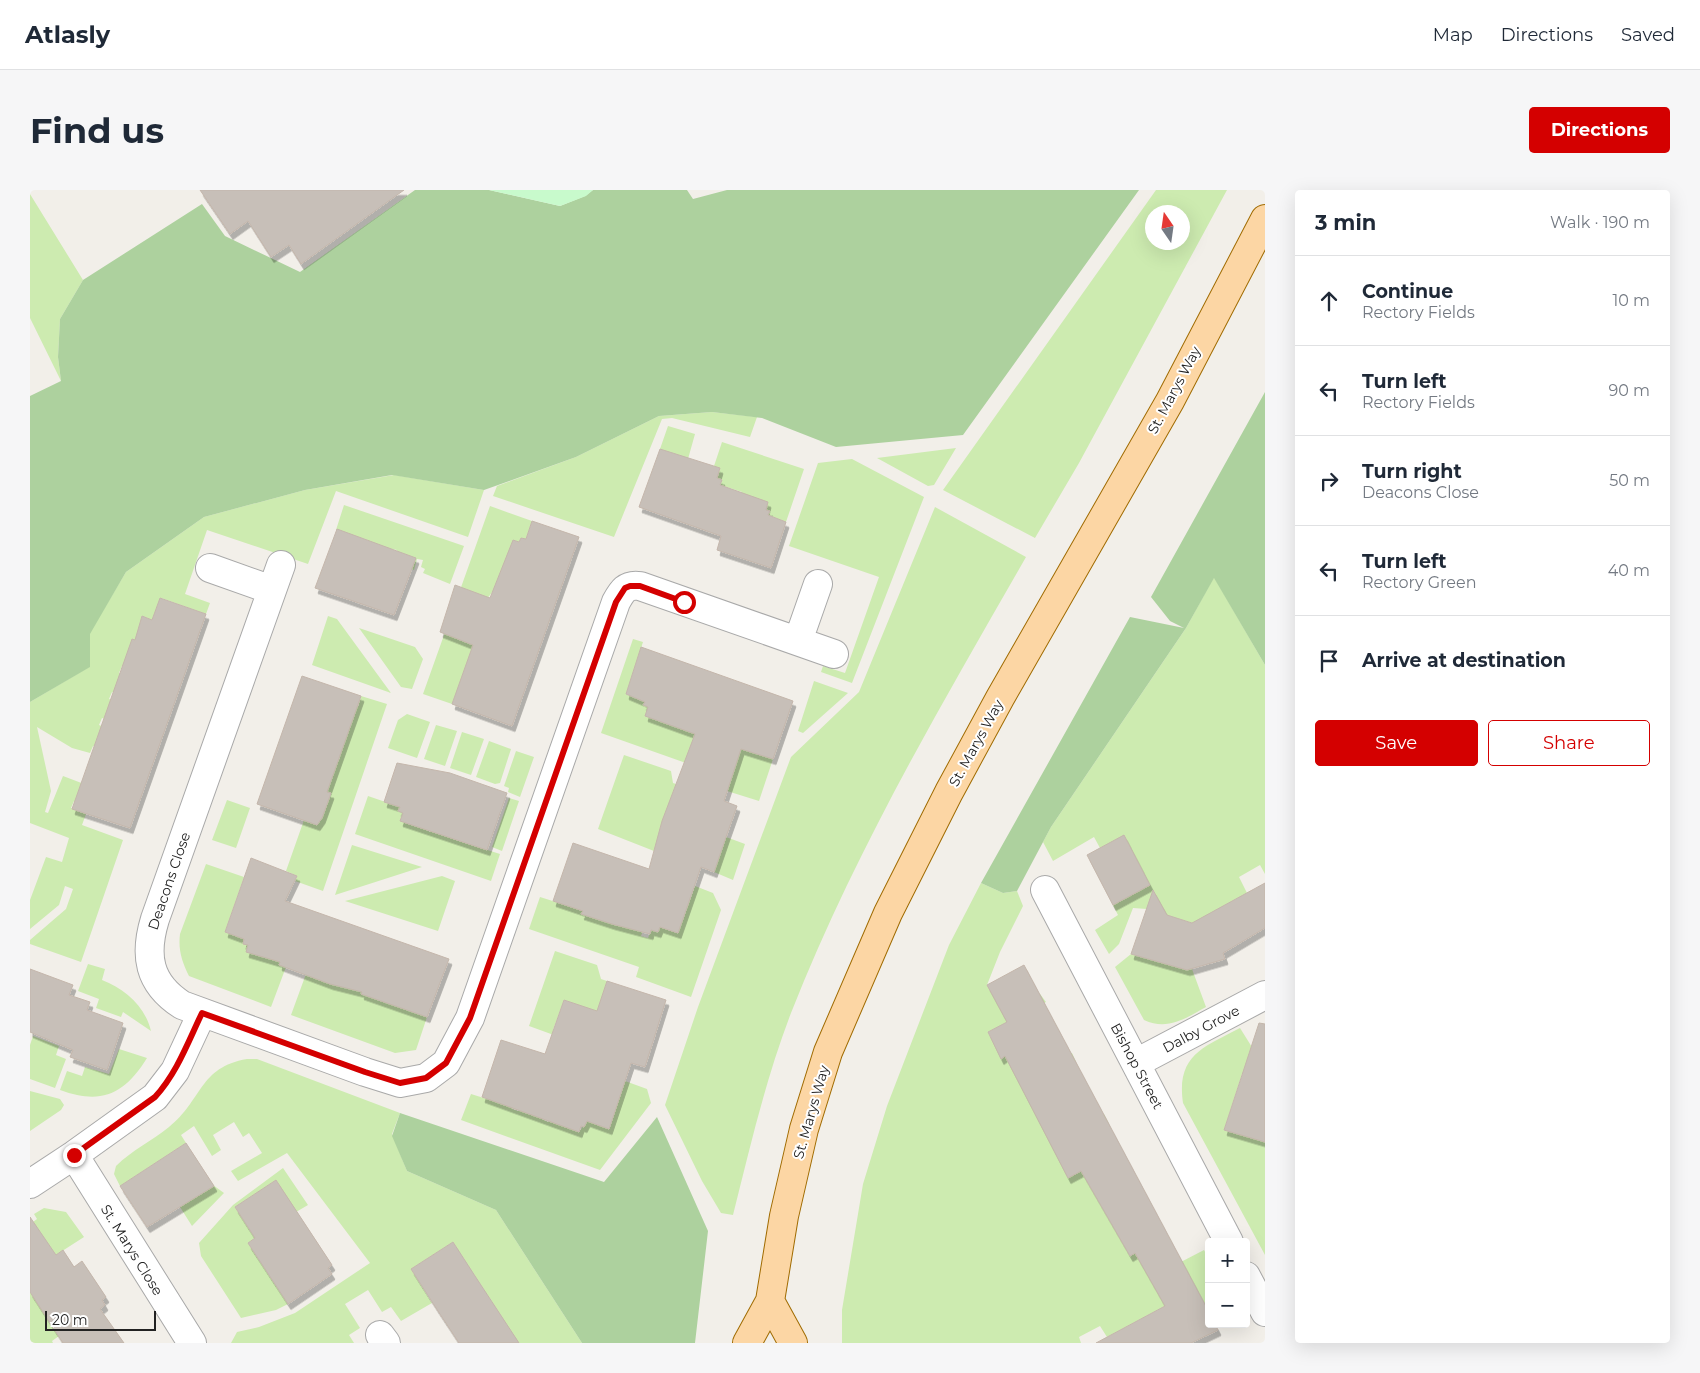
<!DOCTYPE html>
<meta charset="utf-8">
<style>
:root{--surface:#fff;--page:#f6f6f7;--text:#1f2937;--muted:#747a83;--line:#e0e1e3;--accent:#d40000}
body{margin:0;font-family:Montserrat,sans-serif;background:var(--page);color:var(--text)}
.controls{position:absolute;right:15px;bottom:15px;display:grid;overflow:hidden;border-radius:5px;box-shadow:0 5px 20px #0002}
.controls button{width:45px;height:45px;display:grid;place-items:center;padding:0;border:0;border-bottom:1px solid var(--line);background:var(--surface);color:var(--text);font:25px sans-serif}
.compass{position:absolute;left:1115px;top:15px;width:45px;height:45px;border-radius:50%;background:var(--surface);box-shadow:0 5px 20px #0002;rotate:347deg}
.scale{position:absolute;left:15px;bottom:12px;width:111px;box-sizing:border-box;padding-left:5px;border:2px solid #222;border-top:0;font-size:14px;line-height:18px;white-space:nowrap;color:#222;-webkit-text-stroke:4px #fff;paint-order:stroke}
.stop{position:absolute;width:15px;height:15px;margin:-11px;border:4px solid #d40000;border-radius:50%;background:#fff}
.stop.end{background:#d40000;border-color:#fff;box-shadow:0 1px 5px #0008}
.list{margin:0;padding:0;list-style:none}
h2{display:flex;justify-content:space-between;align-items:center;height:65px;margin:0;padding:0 20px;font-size:21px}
h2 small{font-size:16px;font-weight:400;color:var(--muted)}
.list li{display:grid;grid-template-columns:32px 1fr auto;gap:15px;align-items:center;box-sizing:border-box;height:90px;padding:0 20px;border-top:1px solid var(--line)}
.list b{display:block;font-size:19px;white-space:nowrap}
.list p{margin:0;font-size:16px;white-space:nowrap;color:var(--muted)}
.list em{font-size:16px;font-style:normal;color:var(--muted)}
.actions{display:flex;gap:10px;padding:15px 20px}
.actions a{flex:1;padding:11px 0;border:1px solid var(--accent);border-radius:5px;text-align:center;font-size:18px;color:var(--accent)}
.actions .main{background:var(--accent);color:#fff}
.icon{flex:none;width:28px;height:28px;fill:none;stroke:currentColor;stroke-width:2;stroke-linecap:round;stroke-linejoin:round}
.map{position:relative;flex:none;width:1235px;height:1153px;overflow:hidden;border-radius:5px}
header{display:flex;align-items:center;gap:30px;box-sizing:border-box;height:70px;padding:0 25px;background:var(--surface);border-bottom:1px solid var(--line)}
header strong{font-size:24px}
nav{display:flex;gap:28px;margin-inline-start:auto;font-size:18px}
.intro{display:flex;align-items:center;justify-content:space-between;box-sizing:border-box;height:120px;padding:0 30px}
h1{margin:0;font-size:35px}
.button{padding:12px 22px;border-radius:5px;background:var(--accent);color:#fff;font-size:18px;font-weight:700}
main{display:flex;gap:30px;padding:0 30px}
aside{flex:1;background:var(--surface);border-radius:5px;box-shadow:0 5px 20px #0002}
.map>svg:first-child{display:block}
.grass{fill:#cdebb0;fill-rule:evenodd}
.forest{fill:#add19e}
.park{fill:#c8facc}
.building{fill:#c7bfb8;stroke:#c4b6ab;filter:url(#shadow)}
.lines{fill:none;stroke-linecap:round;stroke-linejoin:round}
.minor-casing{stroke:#a9a9a9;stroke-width:30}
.primary-casing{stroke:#a06b00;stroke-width:30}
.minor{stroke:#fff;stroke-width:28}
.primary{stroke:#fcd6a4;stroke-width:28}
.route{stroke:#d40000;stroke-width:6}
.labels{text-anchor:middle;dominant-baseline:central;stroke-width:4;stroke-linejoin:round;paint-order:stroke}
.street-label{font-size:14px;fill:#222;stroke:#fff}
</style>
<header>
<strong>Atlasly</strong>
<nav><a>Map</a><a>Directions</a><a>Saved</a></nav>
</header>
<div class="intro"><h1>Find us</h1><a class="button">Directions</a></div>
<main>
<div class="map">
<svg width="1235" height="1153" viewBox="0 0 1235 1153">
<defs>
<filter id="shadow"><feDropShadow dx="3" dy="5.5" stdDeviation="0" flood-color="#0004"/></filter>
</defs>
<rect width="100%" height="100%" fill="#f2efe9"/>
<!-- grass -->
<path class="grass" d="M1126,0H1197L1049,273L1005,348L913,300ZM1122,22H1152V52H1122Z
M0,4L53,90L30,129L28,167L31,191L0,128Z
M682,222L727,227L720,247L642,228L632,229L584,347L463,306L467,296L546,267L629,226Z
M638,236L665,244L658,269L630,259Z
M692,252L774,279L756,332L738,325L740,321L736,320L738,312L732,310L728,321L709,310L712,302L690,295L692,290L687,288L690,279L684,276Z
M926,258L904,295L898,296L847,268Z
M822,269L894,307L822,493L791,482L793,476L815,483L849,387L759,356L788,273Z
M364,285L454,300L438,347L306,301L278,374L177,340L155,404L180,413L176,424L131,408L122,430L112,426L110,433L120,437L104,479L92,476L89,483L102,488L95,506L82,502L79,509L92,513L84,532L72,528L69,535L81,540L74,560L63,556L60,563L42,558L7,537L21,601L15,622L18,623L33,586L62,597L56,615L44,611L41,618L56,624L52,635L93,650L51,772L0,754V750L36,719L43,699L35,696L29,715L0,739V710L16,667L32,672L39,648L0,633V512L59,477V444L96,382L174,327L275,300Z
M314,315L434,356L420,394L393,383L395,379L391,377L393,370L387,369L384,380L368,375L365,368L367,360L362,359L358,371L337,358L339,351L334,349L330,360L314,342L306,340Z
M460,316L502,331L496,349L491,348L489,352L483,350L468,402L463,401L457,409L432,508L425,506L422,514L393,504Z
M905,317L996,367C911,515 824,663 761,823C736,888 720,957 703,1025L691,1023L672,991L635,915L668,817L761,567L829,502Z
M1184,387L1235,475V684L1230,675L1209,687L1217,703L1193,716L1213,751L1192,759L1169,735L1117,719L1103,718L1089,754L1079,764L1065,740L1088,725L1083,715L1120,695L1094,646L1070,658L1064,647L1023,671L1013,652L1021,637L1156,438Z
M298,426L307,429L361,503L282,475Z
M329,438L385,457L393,469L382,499L371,497Z
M603,449L613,452L596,504L615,512L614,515L618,517L616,526L743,569L729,611L697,601L704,578L687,584L571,543Z
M784,491L818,503L773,543L768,541Z
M331,506L357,514L293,701L265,691L267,686L256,681L274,630L292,628L301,604L295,602L296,569L307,573L310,568L297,563C320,541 320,545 315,513L328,517Z
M377,524L400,532L387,568L358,558L368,530Z
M406,535L427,541L415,576L394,569Z
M432,542L454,549L441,585L420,578Z
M459,551L481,559L470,593L465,594L446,587Z
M486,561L504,567L490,607L478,602L479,598L474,596Z
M594,565L641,581L643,593L646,594L624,661L568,639Z
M338,606L370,617L369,621L373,623L370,631H398L395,639L400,642L404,629L423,649L470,664L461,691L325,644Z
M479,608L489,611L472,661L462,657Z
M197,610L220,618L206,658L182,650Z
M696,647L715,654L703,690L684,682Z
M322,655L392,677L305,705Z
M176,674L214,687L195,742L214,749L213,754L218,755L216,762L248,761L256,777L241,817L159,786C152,772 148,760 150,744Z
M412,686L425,691L408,741L315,711Z
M951,693L973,703L987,701L993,716L970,762L957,795L973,824L1010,804L1016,812L958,842L971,868L991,858L1003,883L1042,863L1046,872L994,901L1035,946L1074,924L1079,934L1026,963L1038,988L1053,980L1100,1066L1136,1047L1120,1088L1174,1060L1179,1069V1114L1176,1116L1162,1090L1135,1116L1077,1147L1070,1136L1049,1147L1051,1153H812V1120L833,994L857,916L919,755Z
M665,696L683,703L691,720L661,807L606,787L609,777L499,739L510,707L529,713L531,708L556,711L552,724L586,722L582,734L588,736L590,730L616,733L611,746L618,748L621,740L630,737L648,743Z
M525,761L567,775L571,789L577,791L575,797L583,800L554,856L499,836ZM534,810L545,814L534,844L523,840Z
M1101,764L1157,780L1162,779L1176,817C1156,828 1138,841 1114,830L1085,777Z
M280,773L301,794L334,797L332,804L397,827L386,860L365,863L261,825Z
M58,774L75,779L72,790C95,799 115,816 121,841L93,822L91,827L66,818L69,809L48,801Z
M1210,838L1235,878L1212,884L1194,940L1235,952V1065L1153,913C1146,865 1174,857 1210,838Z
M3,846L29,856L26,865L36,869L25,898L0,889V855Z
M89,859L117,868C94,905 71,915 30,900L37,881L52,886L55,877L79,884Z
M217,869H227L370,923L362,944L377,981L466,1020L552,1153H476L485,1147L423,1052L381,1079L402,1113L371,1131L361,1117L352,1122L338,1100L315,1114L330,1138L319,1145L324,1153H201L207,1142L229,1137L265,1123L340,1073L257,963L208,991L201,981L232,963L219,943L213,947L204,932L183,945L191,960L182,966L164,936L151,945L156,953L90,996L84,984L86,976C102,960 122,951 139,937C172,911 169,877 217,869Z
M595,891L617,899L621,913L570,980L431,930L441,904L457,909L485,908L482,919L488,921L491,914L517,918L512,929L518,932L520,924L549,942L557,931L579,939Z
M0,901L30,909L34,915L31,920L0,941Z
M253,978L278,1015L266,1022L246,990L205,1017L225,1048L218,1053L258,1114L246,1120L211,1128L171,1066L169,1053L203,1015Z
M183,995L194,1003L162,1036L150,1017Z
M14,1018L36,1022L54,1047L26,1065L3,1032L7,1029L4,1024Z
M0,1102L29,1146L22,1151L23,1153H0Z"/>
<!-- forest -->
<path class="forest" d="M385,0H459L530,16L555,6L563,0H657L663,9L697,0H1109L933,245L806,257L732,228L682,222L629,226L546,267L454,300L362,285L275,300L174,327L96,382L60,444V477L0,512V206L31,191L28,167L30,129L53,90L172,14L195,46L270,82Z
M1235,202V475L1184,388L1156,438L1021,637L987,701L973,703L951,693L1100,427L1154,438L1140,431L1121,407Z
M370,923L574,992L627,927L678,1041L665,1153H552L466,1020L377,981L362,946Z"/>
<!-- park -->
<path class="park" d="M459,0H563L556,6L530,16Z"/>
<!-- building -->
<path class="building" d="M170,0H374L271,74L259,55L241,67L218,31L200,44Z
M630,259L690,278L687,288L692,290L690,295L738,312L736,320L740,321L738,325L756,332L741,378L687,360L691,346L609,317Z
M502,331L549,347L482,536L422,514L443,455L410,442L425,395L460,408L483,350L489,352L491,348L496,349Z
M307,339L386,368L364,425L285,398Z
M130,408L176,424L100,638L42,619L102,449L105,450L112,426L122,430Z
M611,457L763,511L743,569L711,559L694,611L707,616L696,647L684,682L671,677L648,743L630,737L628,742L621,740L620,744L582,734L551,724L553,721L523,711L543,653L619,679L632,631L665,544L615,526L618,517L613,515L615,512L596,504Z
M272,486L331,506L297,602L301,603L292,628L287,635L227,614Z
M367,573L420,583L477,603L457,660L370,631L373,623L368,621L370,617L354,612Z
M1094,645L1120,695L1083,715L1057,665Z
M221,668L267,686L255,711L419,769L397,827L331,804L332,802L300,794L249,775L250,772L216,762L218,755L213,754L214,749L195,742Z
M1235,693V738L1193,763L1195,769L1157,780L1101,764L1123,700L1137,725L1162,733Z
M994,775L1179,1122V1134H1185L1188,1140L1161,1153H1066L1135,1116L1105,1063L1100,1066L1051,981L1038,988L975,866L971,869L958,842L977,832L957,795Z
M0,779L43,795L39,805L60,812L57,820L93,833L77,880L40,867L43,860L0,842Z
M577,791L636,810L615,877L601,873L579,939L557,931L554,937L551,936L549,942L452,907L471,850L515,864L534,810L567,821Z
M1229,833L1235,834V952L1194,940Z
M156,953L184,996L117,1037L90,996Z
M246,990L302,1075L298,1078L302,1084L258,1114L218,1053L225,1048L205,1017Z
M0,1027L26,1065L33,1060L44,1077L52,1071L76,1107L72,1110L75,1115L70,1119L94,1153H33L0,1102Z
M423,1052L445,1086L489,1153H429L406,1118L381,1079Z"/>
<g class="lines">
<defs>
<path id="minor" d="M251,375L125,729C114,765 118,793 152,815L335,882L370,893L396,888L416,873L440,828L586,412C592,401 596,394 610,396L804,464
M180,378L242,400
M768,451L788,394
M1015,700L1199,1052
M1106,873L1235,805
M44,965L162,1153
M0,994L44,965L125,907L145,881L172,823
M1216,1086L1235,1122
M350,1145L356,1153"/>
<path id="primary" d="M740,1111L763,1153
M717,1153L740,1111L754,1026L774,939L798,862L858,723L919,602L970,508L1140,211L1235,29"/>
</defs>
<!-- minor casing -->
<use href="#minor" class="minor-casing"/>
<!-- primary casing -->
<use href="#primary" class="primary-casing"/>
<!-- minor -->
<use href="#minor" class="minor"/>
<!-- primary -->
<use href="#primary" class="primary"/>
</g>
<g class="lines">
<!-- route -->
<path class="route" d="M44,965L125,907C147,883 158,852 172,823L335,882L370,893L396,888L416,873L440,828L586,412L595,398L600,396H610L654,412"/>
</g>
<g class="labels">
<!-- street labels -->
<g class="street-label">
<text transform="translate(1144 200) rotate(-62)">St. Marys Way</text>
<text transform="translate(946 553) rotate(-61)">St. Marys Way</text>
<text transform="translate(139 691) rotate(-71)">Deacons Close</text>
<text transform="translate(1171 839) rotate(-28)">Dalby Grove</text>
<text transform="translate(1107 876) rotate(62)">Bishop Street</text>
<text transform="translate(781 922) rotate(-74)">St. Marys Way</text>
<text transform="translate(102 1060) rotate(58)">St. Marys Close</text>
</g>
</g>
</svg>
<div class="controls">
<button>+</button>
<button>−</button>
</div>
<svg class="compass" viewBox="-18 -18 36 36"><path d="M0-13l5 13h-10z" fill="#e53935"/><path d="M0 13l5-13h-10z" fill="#747a83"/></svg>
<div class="scale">20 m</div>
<div class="stop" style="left:654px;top:412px"></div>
<div class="stop end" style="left:44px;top:965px"></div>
</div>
<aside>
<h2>3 min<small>Walk · 190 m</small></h2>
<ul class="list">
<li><svg class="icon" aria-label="ahead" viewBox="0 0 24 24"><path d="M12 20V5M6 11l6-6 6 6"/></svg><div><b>Continue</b><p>Rectory Fields</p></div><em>10 m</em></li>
<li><svg class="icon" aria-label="left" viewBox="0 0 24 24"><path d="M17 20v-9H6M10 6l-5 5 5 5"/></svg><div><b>Turn left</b><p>Rectory Fields</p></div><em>90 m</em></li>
<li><svg class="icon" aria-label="right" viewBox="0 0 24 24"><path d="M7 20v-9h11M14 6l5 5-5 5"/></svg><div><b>Turn right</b><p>Deacons Close</p></div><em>50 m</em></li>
<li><svg class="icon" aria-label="left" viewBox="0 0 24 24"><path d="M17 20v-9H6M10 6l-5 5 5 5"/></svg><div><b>Turn left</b><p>Rectory Green</p></div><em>40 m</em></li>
<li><svg class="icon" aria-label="arrive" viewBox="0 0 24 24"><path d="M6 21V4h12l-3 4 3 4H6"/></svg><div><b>Arrive at destination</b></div></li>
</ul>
<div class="actions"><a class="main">Save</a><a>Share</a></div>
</aside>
</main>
